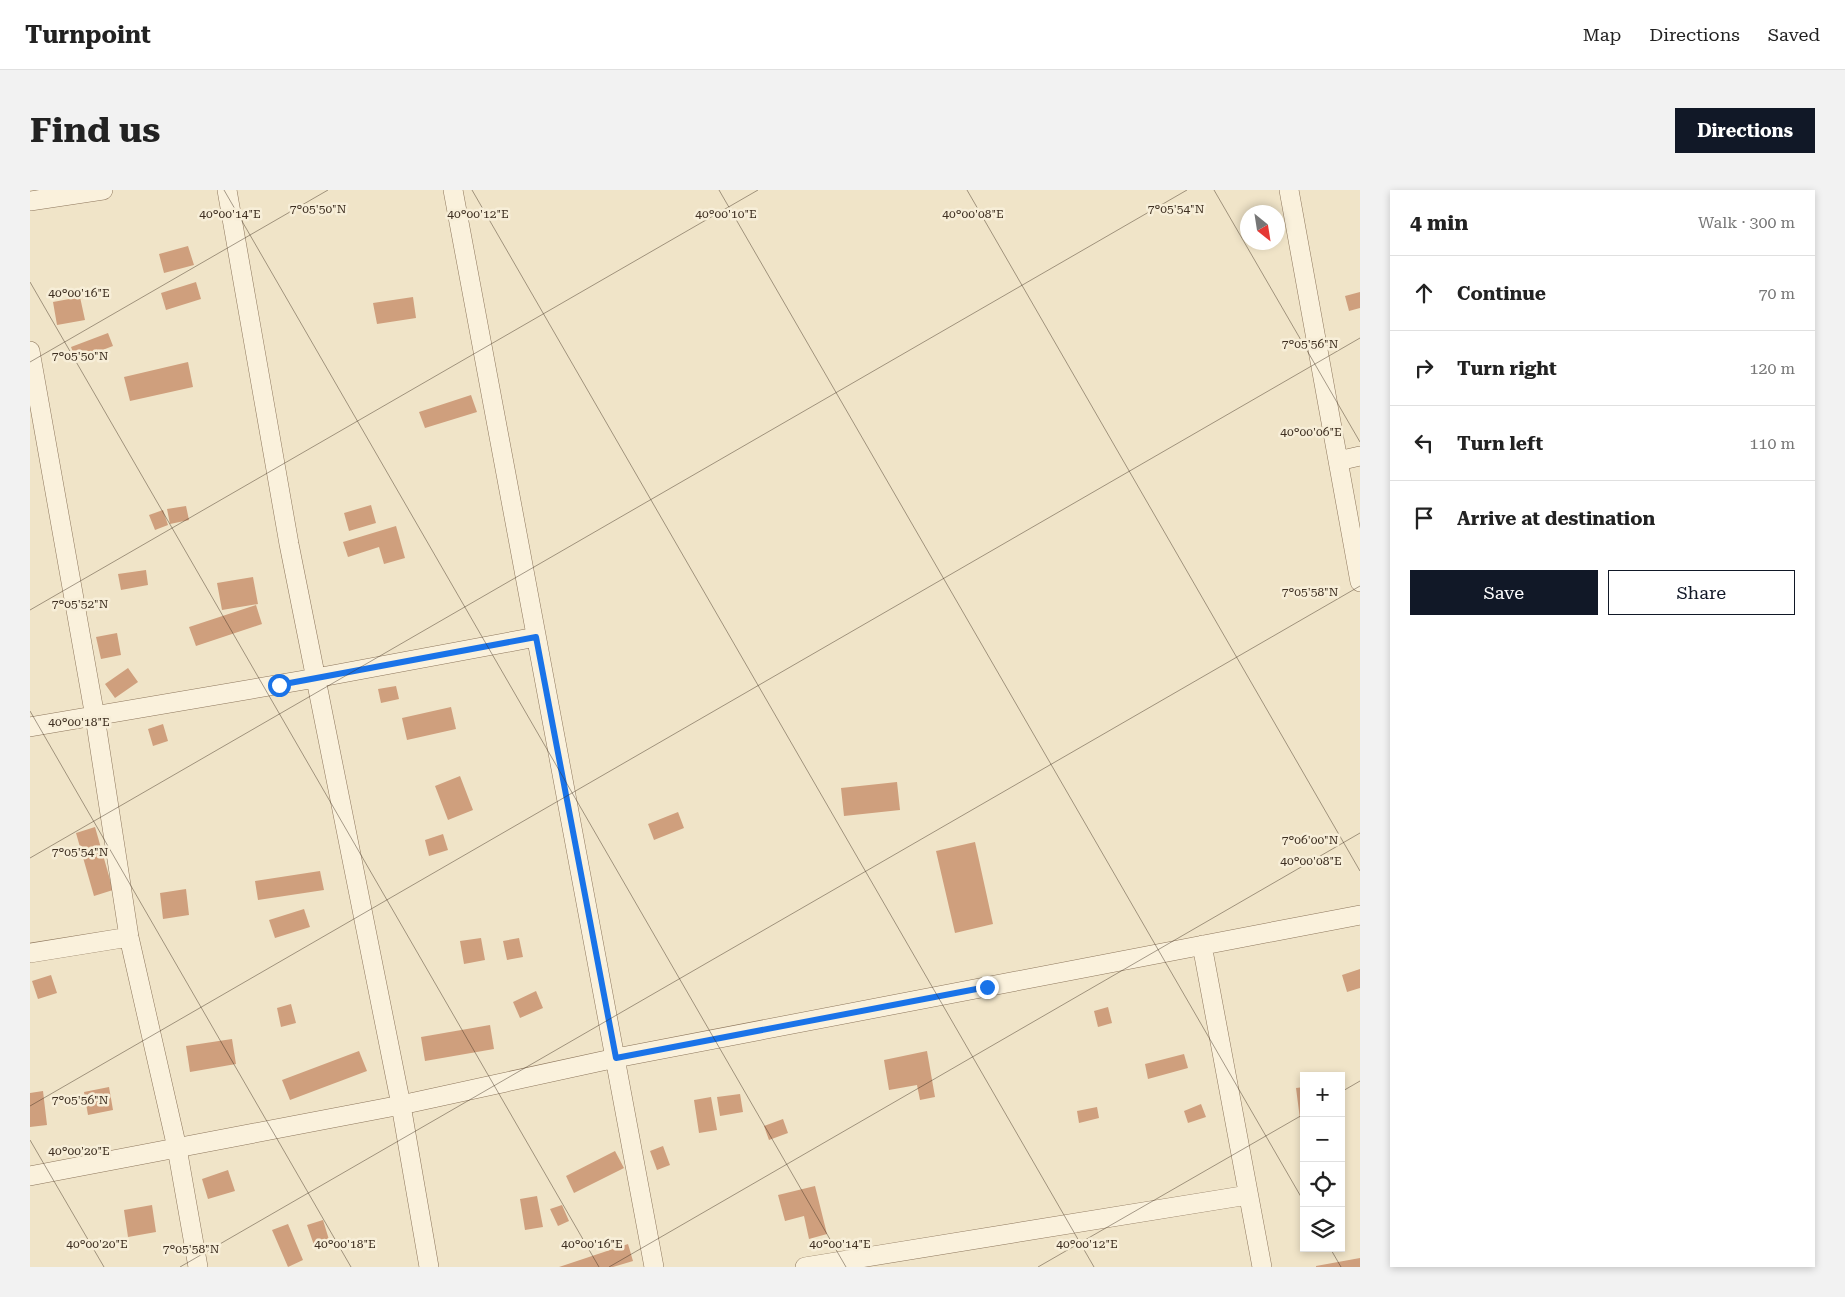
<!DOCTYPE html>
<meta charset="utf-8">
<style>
:root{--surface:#fff;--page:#f2f2f2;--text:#222;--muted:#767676;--line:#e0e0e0;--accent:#111827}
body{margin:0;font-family:"Roboto Serif",serif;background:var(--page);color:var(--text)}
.controls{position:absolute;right:15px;bottom:15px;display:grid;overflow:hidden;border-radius:0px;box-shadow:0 2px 8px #0003}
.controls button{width:45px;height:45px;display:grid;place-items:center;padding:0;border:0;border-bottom:1px solid var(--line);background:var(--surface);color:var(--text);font:25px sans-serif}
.compass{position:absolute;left:1210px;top:15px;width:45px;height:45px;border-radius:50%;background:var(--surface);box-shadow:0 2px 8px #0003;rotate:150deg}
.stop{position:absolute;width:15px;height:15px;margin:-11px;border:4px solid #1a73e8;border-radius:50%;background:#fff}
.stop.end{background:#1a73e8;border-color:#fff;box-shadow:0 1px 5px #0008}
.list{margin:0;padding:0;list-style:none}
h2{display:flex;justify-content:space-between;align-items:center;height:65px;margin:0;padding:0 20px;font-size:21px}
h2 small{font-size:16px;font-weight:400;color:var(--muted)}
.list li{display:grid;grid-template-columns:32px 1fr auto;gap:15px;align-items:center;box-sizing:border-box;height:75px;padding:0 20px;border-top:1px solid var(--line)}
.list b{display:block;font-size:19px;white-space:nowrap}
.list em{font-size:16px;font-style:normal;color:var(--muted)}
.actions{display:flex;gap:10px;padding:15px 20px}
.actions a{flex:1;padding:11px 0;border:1px solid var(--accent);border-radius:0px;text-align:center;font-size:18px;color:var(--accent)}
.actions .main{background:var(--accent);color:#fff}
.icon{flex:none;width:28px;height:28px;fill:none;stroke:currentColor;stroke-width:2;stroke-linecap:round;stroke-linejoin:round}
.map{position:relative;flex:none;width:1330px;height:1077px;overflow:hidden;border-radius:0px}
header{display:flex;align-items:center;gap:30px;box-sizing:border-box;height:70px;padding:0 25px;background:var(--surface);border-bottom:1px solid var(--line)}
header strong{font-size:24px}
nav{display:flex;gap:28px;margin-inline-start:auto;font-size:18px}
.intro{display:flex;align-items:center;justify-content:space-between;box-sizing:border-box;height:120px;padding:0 30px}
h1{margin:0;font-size:35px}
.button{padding:12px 22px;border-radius:0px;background:var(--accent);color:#fff;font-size:18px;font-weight:700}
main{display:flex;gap:30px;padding:0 30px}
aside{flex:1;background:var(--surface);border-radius:0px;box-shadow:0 2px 8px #0003}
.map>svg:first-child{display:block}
.building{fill:#cf9f7d}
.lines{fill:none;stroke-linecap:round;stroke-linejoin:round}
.street-casing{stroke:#8d765c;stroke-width:20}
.street{stroke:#faf1dc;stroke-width:19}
.route{stroke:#1a73e8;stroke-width:6}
.ticks{fill:none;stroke:#3d2e20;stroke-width:1;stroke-opacity:0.45}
.ticks-label{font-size:12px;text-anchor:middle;fill:#3d2e20;stroke:#f7eed8;stroke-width:5;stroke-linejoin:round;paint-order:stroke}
</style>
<header>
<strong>Turnpoint</strong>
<nav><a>Map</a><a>Directions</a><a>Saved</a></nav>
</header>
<div class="intro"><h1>Find us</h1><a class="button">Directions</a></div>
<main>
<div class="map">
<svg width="1330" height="1077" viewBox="0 0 1330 1077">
<rect width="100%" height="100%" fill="#f0e4c8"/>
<!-- building -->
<path class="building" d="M158,56L164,75L134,83L129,64Z
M166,92L171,109L136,120L131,103Z
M1330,102V118L1319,121L1315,106Z
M50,107L55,130L27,135L23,112Z
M383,107L386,128L347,134L343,113Z
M78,143L83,156L46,170L41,157Z
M158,172L163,197L100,211L94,187Z
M441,205L447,222L395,238L389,222Z
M341,315L346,333L319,341L314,323Z
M156,316L159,330L140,334L137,319Z
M133,320L138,335L125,340L119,325Z
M366,336L375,368L354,374L349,357L318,367L313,352Z
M116,380L118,395L91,400L88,384Z
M223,387L228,414L192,420L187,393Z
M226,415L232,434L166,456L159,437Z
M87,443L91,465L71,469L66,447Z
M98,478L108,492L85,508L75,494Z
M366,496L369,509L351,513L348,499Z
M421,517L426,539L377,550L372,528Z
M133,534L138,551L123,556L118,539Z
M430,586L443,620L418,630L405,596Z
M867,592L870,620L814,626L811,598Z
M648,622L654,638L624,650L618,634Z
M65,637L83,700L64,706L46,643Z
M413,644L418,660L399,666L395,650Z
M945,652L963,734L925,743L906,661Z
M290,681L294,700L228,710L225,691Z
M156,699L159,725L133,729L130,703Z
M274,719L280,737L245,748L239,730Z
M451,748L455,770L434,774L430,751Z
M489,748L493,767L477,770L473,751Z
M1330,779V798L1317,802L1312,785Z
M21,785L27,803L8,809L2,791Z
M506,801L513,818L490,828L483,812Z
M261,814L266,833L251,837L247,818Z
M1078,817L1082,833L1068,837L1064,821Z
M460,835L464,859L395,871L391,847Z
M202,849L206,874L160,882L156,856Z
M329,861L337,881L260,910L252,890Z
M897,861L905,907L890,910L887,895L859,900L854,870Z
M1154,864L1158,878L1118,889L1115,874Z
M79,897L83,920L58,925L54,902Z
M1274,897V928L1270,929L1266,898Z
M13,901L17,935L0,937V903Z
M710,904L713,922L690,926L687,907Z
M681,907L687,940L669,943L664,910Z
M1171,914L1176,927L1158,933L1154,921Z
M1067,917L1069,928L1049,933L1047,921Z
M753,929L758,943L739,950L734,936Z
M633,956L640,975L627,980L620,961Z
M585,961L594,978L544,1003L536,986Z
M198,980L205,1001L178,1009L172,989Z
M785,996L797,1044L779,1049L774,1026L755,1031L748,1005Z
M507,1006L513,1037L495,1040L490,1009Z
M122,1015L126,1042L98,1047L94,1020Z
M532,1015L539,1031L528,1036L520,1019Z
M293,1030L300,1053L285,1058L277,1035Z
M258,1034L273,1070L258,1077L242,1040Z
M598,1054L603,1071L583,1077H529Z
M1330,1068V1077H1286V1076Z"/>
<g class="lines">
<defs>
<path id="street" d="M197,0L259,354L371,915L399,1077
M423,0L624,1077
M1259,0L1330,392
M0,11L73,0
M0,161L65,527L99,747L147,958L168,1077
M1308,271L1330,266
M0,537L286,488L506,447
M1172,755L1232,1077
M0,763L99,747
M0,986L371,915L586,868L1330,725
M775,1077L1218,1005"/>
</defs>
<!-- street casing -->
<use href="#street" class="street-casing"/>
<!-- street -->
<use href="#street" class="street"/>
</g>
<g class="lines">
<!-- route -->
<path class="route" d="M249,495L506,447L586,868L957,797"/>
</g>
<!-- ticks -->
<path class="ticks" d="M194,0L816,1077M442,0L1064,1077M689,0L1274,1012M937,0L1330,681M1184,0L1330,252M0,92L569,1077M0,172L298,0M0,420L728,0M0,521L321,1077M0,668L1157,0M1311,902L1330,891M0,916L1330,148M0,950L74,1077M1300,1058L1311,1077M150,1077L1330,396M579,1077L1330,643M1008,1077L1274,924"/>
<g class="ticks-label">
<text x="288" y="23">7°05'50"N</text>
<text x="1146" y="23">7°05'54"N</text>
<text x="943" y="28">40°00'08"E</text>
<text x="200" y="28">40°00'14"E</text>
<text x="448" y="28">40°00'12"E</text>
<text x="696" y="28">40°00'10"E</text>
<text x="49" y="107">40°00'16"E</text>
<text x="1280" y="158">7°05'56"N</text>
<text x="50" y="170">7°05'50"N</text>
<text x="1281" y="246">40°00'06"E</text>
<text x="1280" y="406">7°05'58"N</text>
<text x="50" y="418">7°05'52"N</text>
<text x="49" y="536">40°00'18"E</text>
<text x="1280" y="654">7°06'00"N</text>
<text x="50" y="666">7°05'54"N</text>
<text x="1281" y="675">40°00'08"E</text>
<text x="50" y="914">7°05'56"N</text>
<text x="49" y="965">40°00'20"E</text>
<text x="67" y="1058">40°00'20"E</text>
<text x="315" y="1058">40°00'18"E</text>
<text x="562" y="1058">40°00'16"E</text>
<text x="810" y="1058">40°00'14"E</text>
<text x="1057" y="1058">40°00'12"E</text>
<text x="161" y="1063">7°05'58"N</text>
</g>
</svg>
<div class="controls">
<button>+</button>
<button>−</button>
<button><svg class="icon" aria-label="locate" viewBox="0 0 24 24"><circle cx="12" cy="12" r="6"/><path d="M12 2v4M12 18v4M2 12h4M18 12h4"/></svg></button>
<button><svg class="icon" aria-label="layers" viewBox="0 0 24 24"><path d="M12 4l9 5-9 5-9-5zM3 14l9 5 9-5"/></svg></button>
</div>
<svg class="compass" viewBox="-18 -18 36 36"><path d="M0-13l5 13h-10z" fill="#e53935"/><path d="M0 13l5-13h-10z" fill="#767676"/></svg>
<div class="stop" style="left:249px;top:495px"></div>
<div class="stop end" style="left:957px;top:797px"></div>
</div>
<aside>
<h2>4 min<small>Walk · 300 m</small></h2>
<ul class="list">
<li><svg class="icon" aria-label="ahead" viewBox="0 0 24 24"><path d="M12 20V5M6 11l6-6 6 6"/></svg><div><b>Continue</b></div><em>70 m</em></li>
<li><svg class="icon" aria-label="right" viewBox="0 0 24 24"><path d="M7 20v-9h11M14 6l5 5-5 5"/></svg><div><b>Turn right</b></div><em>120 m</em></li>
<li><svg class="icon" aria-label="left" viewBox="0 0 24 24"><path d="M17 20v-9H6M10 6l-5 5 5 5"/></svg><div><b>Turn left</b></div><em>110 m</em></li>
<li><svg class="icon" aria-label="arrive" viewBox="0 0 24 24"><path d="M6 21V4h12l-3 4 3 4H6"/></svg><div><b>Arrive at destination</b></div></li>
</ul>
<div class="actions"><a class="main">Save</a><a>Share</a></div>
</aside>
</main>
